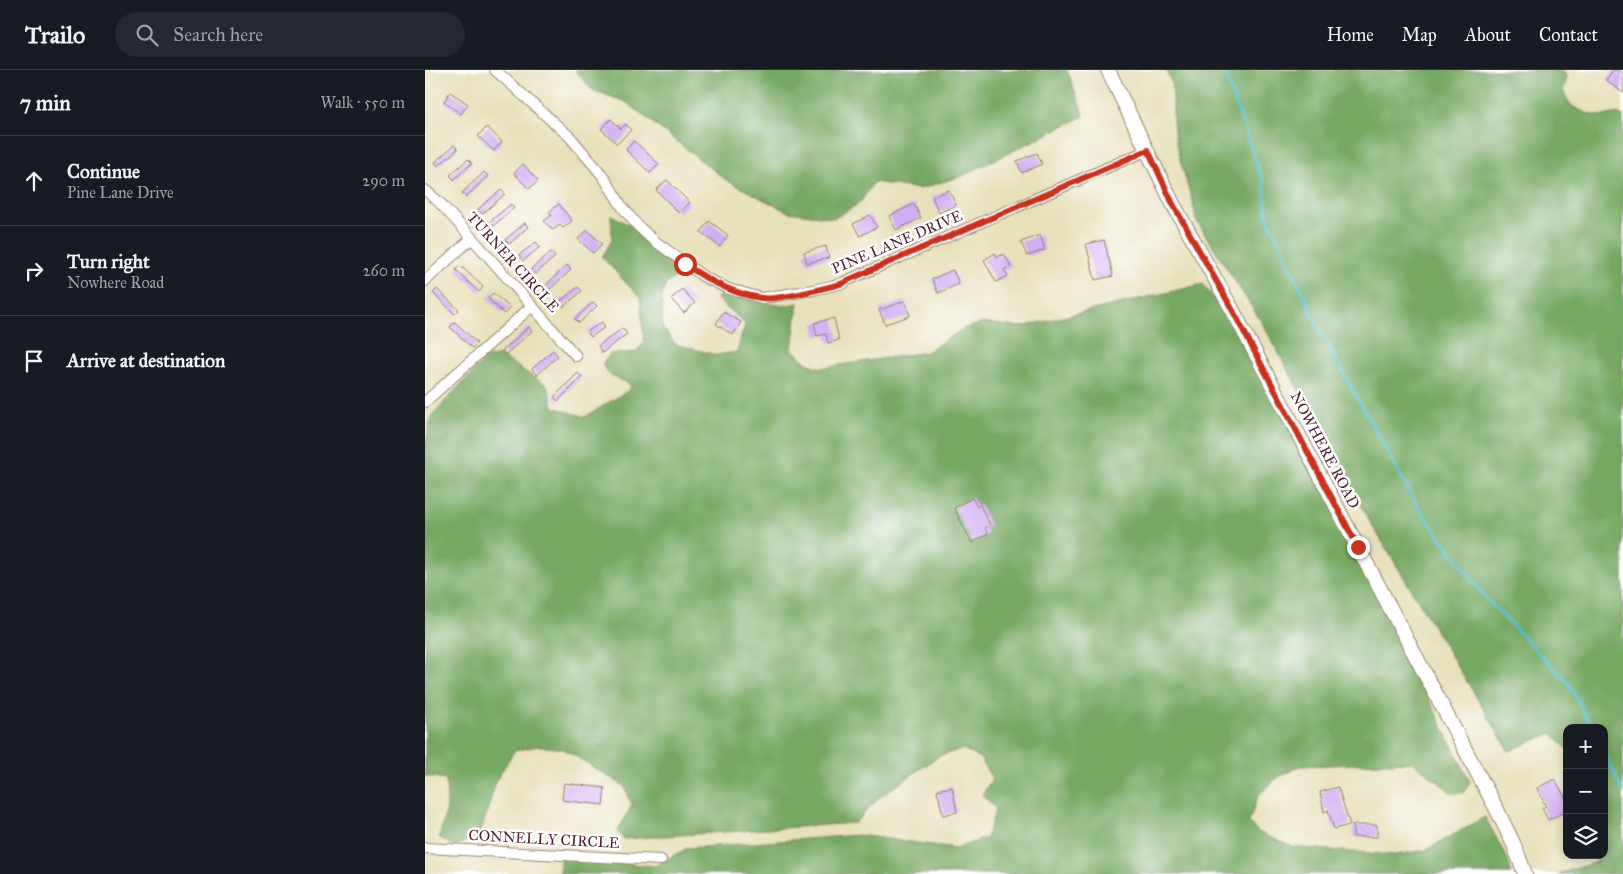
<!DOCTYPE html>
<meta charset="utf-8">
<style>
:root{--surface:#171b24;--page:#242831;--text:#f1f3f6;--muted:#9ea1a6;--line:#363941}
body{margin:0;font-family:"IM FELL Great Primer",serif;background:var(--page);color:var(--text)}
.controls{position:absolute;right:15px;bottom:15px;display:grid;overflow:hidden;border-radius:10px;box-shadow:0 2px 12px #0003}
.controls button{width:45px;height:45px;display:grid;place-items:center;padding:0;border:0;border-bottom:1px solid var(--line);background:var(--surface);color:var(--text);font:25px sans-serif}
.stop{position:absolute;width:15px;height:15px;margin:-11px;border:4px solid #c8321e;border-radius:50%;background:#fff}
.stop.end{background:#c8321e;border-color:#fff;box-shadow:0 1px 5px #0008}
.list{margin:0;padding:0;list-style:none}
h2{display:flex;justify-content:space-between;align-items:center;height:65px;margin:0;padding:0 20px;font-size:21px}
h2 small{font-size:16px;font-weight:400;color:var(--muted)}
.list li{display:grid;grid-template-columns:32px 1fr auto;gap:15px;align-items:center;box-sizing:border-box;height:90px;padding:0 20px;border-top:1px solid var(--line)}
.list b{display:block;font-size:19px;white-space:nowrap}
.list p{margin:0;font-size:16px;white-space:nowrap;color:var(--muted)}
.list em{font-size:16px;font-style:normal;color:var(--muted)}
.icon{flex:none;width:28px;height:28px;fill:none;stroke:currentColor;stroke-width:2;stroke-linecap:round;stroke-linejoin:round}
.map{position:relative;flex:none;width:1198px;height:804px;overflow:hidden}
header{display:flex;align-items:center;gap:30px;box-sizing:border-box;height:70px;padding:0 25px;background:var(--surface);border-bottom:1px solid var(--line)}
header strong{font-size:24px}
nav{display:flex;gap:28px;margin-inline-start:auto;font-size:18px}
.search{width:350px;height:45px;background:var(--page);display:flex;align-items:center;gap:12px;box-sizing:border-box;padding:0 18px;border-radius:28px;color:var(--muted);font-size:19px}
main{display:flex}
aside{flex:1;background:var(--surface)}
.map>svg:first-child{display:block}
.forest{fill:#77a863;stroke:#606447}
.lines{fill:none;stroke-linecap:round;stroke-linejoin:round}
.stream{stroke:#50bec8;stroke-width:3}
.building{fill:#d1adf1}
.street-casing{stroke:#988072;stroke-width:12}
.secondary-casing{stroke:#988072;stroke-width:16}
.street{stroke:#fff;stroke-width:10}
.secondary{stroke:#fff;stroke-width:14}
.route{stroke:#c8321e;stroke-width:6}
.labels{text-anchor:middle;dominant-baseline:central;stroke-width:5;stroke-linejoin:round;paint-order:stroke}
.street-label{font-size:15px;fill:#4a1f2b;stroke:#fff}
</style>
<header>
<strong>Trailo</strong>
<div class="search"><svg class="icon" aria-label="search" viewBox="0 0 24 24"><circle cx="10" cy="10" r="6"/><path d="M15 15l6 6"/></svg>Search here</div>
<nav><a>Home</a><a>Map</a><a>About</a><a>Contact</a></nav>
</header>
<main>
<aside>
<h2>7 min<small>Walk · 550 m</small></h2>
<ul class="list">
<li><svg class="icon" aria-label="ahead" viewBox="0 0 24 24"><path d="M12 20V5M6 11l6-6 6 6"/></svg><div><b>Continue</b><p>Pine Lane Drive</p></div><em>290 m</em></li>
<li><svg class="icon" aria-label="right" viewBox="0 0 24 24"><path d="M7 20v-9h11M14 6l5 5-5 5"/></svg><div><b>Turn right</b><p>Nowhere Road</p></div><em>260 m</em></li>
<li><svg class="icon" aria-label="arrive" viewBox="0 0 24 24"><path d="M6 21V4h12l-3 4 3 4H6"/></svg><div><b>Arrive at destination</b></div></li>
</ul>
</aside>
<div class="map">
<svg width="1198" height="804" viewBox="0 0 1198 804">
<rect width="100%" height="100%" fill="#fff"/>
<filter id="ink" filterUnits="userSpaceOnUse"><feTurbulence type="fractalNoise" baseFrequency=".02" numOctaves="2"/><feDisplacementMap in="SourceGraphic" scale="10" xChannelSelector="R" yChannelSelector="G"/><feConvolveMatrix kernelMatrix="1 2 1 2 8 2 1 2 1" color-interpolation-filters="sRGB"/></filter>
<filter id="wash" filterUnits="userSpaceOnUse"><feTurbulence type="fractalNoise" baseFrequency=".0096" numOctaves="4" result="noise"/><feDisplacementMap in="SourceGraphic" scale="20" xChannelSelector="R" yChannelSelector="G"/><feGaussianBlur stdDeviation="1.12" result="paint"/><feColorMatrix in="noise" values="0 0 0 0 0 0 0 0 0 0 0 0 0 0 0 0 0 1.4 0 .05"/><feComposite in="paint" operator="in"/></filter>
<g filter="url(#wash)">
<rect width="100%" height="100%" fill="#e7e0ba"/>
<!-- forest -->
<path class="forest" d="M150,0H642L659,46L537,106L494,119L449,112L435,133L410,148L363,142L301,110L201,32L167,20Z
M741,0H1138L1142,8L1138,20L1145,35L1161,43L1177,46L1193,43L1198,46V804H1132L1172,792V785H1179V658H1142V679L1127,663L1084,681L944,450L840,258L771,150C770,138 766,128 763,117C758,98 751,80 749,61C746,38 752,22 741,0Z
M186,145L209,157L256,203L241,214L237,225L238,258L250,274L291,285L312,282L320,254L291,228L298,225L358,236L373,233L367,279L382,293L395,298L501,282L538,259L558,253L596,257L778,214L811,258L917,453L1045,712L1039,723H1027L988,692L874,696L851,709L833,726L824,752L833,762L868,777L970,785L1001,780L1060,747L1082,788L1087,804H135V788L230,796L262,778L433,765L531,778L561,768L571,739L557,725L567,709L555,688L538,679L514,686L455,727L430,753L199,769L192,762L207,735L199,716L139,679L113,676L89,681L72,709L56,762L30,777L14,767L22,738L21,709L0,706V377L6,346L61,288L74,285L123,316L128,337L160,347L204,320L206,315L184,304L177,294L185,284L211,282L219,272L215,228L177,187L187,170Z"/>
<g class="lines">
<!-- stream -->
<path class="stream" d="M799,0L839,114L842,146L896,262L993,437L1059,526L1145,615L1167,658
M1179,683L1198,721"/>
</g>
<g id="blocks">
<!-- building -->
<path class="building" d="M1188,0H1194L1198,3V23L1181,10Z
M25,22L43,34L36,44L19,32Z
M186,49L196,59L201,54L206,60L192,74L176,59Z
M62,57L77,72L69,81L53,66Z
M209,71L234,94L225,103L201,80Z
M29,75L33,79L13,96L10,92Z
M612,83L617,94L597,103L592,91Z
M43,89L47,93L29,110L25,105Z
M98,94L113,111L104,119L89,103Z
M59,102L63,106L41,127L37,123Z
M242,110L265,133L254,143L231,120Z
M76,120L80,124L57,144L53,139Z
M524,120L531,135L514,143L507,127Z
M86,134L89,138L67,157L63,153Z
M134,134L147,151L138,158L135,155L128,160L119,151L127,145L124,142Z
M489,134L496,148L471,160L464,146Z
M445,145L452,157L435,166L428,154Z
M284,151L303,165L295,177L276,162Z
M100,153L103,157L84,174L80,170Z
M162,160L177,174L168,183L153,169Z
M615,165L620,180L602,186L596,172Z
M679,170L688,206L670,210L661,174Z
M111,172L115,177L98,191L94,185Z
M401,176L404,188L382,193L379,182Z
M126,182L130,187L110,204L106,199Z
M570,183L572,187L579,184L586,196L579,200L583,206L571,212L559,190Z
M35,195L58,217L54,222L31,200Z
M142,195L146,200L124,220L120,216Z
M528,200L534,214L513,223L507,209Z
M153,217L157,221L138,237L134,232Z
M12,219L34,240L30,244L8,223Z
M257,219L270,233L259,243L246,229Z
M68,223L85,238L79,244L63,228Z
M480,231L485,246L460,254L454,240Z
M168,232L172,236L154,253L150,249Z
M298,242L316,252L308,265L291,254Z
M409,248L414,270L403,273L401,264L392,266L389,253Z
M30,252L52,273L47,278L25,257Z
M177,252L180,257L166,267L162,262Z
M104,257L107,261L80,285L77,281Z
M198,258L202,264L177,283L173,276Z
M128,280L133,286L112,305L107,299Z
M153,303L157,307L133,331L129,327Z
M547,428L552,437L555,435L565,455L560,458L563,464L547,473L529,438Z
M1130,709L1142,731V741L1123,750L1117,738L1121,736L1112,718Z
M139,713L180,718L178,735L137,730Z
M527,717L532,742L518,745L512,720Z
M913,717L925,755L909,759L903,740L899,742L895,722Z
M928,755H952V767H928Z"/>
</g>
</g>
<g filter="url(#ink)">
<use href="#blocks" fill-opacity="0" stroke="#988072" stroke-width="1"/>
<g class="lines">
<defs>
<path id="street" d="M70,0L145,67L178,106L198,138L213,156L227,169L279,207L304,219L337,228L388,220L419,213L421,211L723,80
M0,120L14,132L47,168L151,286
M0,211L47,168
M0,332L107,236
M0,778L236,790"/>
<path id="secondary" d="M683,0L748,134L807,239L1071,738L1089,775L1100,804"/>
</defs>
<!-- street casing -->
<use href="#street" class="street-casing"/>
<!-- secondary casing -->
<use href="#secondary" class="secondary-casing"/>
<!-- street -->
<use href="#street" class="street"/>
<!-- secondary -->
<use href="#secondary" class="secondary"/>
</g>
</g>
<g class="lines" filter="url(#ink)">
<!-- route -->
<path class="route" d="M260,194C282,210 308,224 336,228C353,231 400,218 419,213L421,211L723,80L748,134L807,239L933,477"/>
</g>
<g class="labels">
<!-- street labels -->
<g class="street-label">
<text transform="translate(472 172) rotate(-23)">PINE LANE DRIVE</text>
<text transform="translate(88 192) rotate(48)">TURNER CIRCLE</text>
<text transform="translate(900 380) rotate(62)">NOWHERE ROAD</text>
<text transform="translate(119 769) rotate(3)">CONNELLY CIRCLE</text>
</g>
</g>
</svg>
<div class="controls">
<button>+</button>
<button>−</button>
<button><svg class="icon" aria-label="layers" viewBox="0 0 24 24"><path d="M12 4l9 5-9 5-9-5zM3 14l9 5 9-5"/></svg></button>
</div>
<div class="stop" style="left:260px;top:194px"></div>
<div class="stop end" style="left:933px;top:477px"></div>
</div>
</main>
